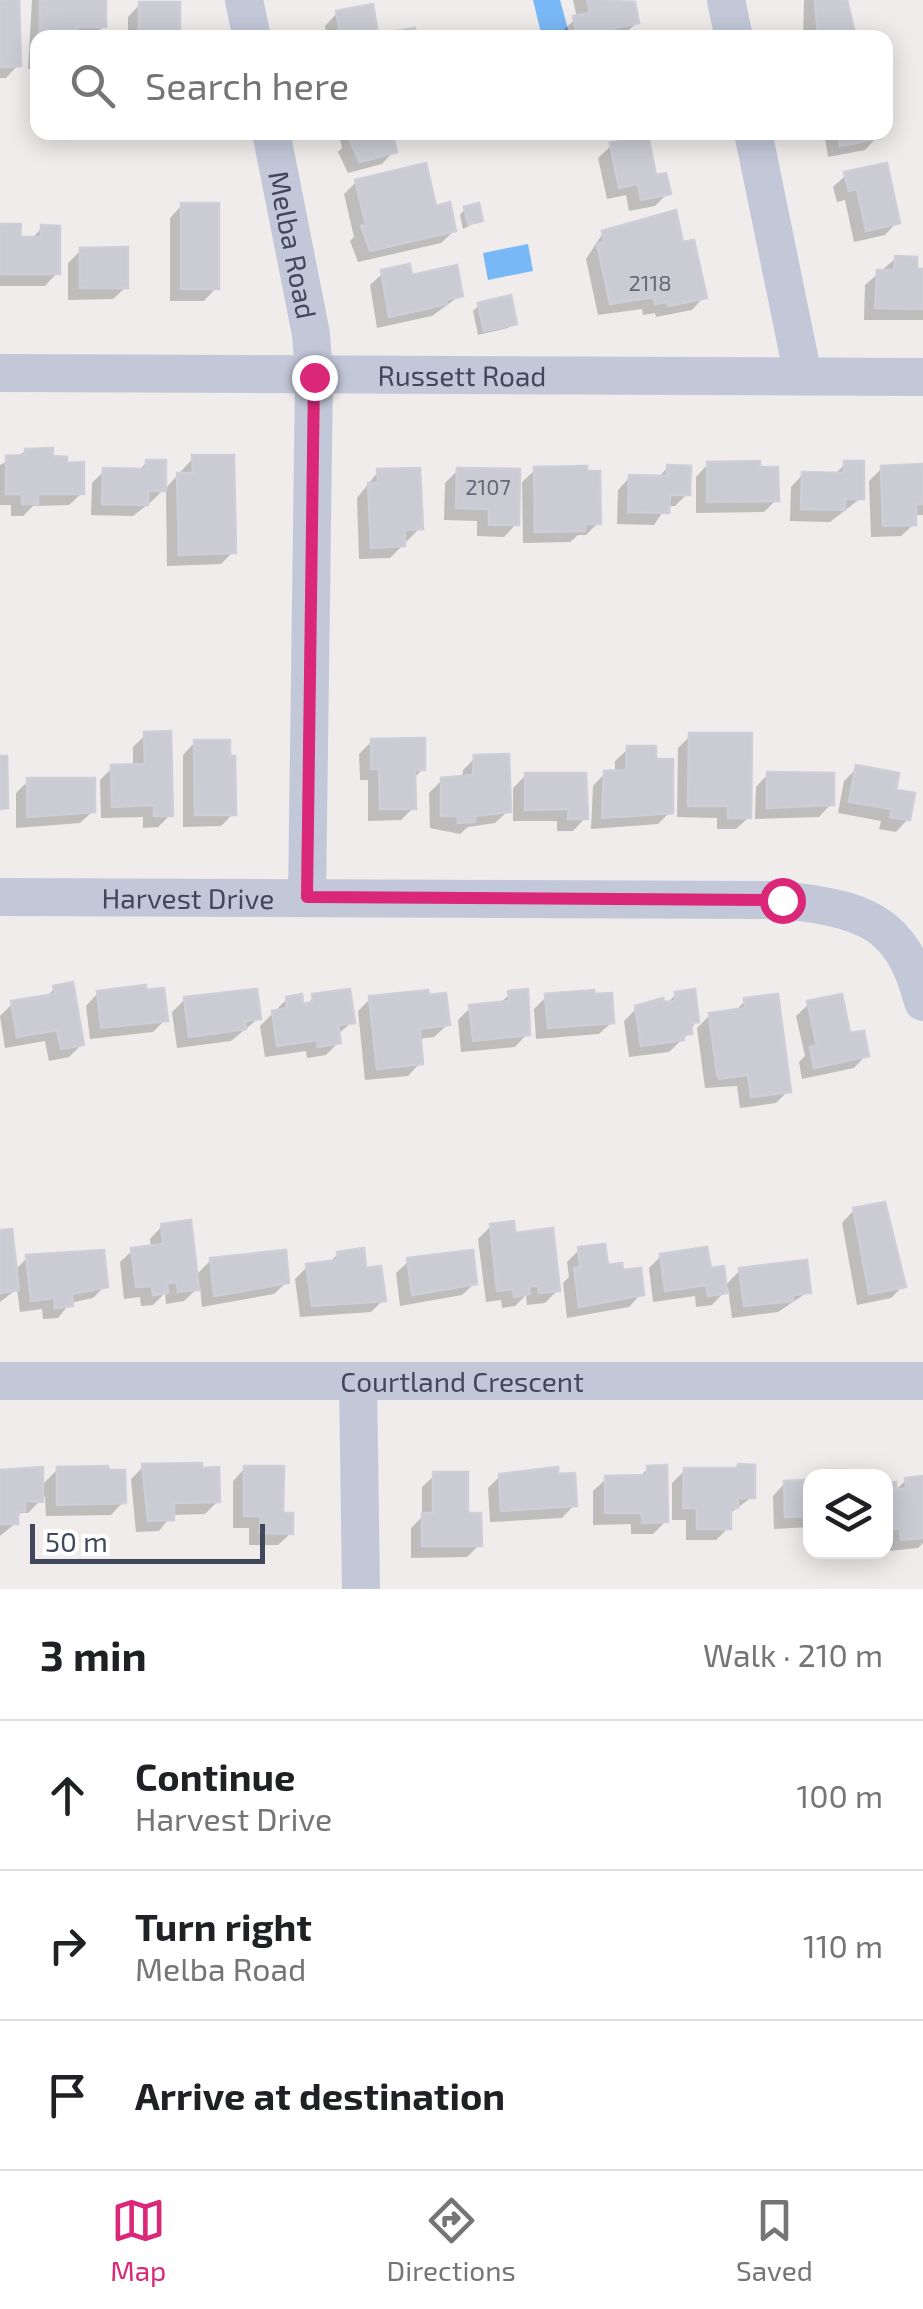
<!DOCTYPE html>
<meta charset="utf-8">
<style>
:root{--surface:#fff;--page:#f2f2f2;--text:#202124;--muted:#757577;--line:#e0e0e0;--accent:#db2777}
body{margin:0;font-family:"Exo 2",sans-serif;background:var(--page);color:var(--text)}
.controls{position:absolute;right:30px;bottom:30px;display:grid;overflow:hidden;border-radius:20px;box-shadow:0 5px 25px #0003}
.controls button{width:90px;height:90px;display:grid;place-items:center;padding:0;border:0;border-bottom:2px solid var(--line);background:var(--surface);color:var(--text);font:50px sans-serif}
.scale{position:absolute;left:30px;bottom:25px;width:235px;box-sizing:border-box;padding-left:10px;border:5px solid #42485b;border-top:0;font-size:28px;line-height:35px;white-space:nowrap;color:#42485b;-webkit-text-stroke:8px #fff;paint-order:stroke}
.stop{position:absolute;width:30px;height:30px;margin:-22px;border:8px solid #db2777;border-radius:50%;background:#fff}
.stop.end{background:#db2777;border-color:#fff;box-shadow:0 2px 10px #0008}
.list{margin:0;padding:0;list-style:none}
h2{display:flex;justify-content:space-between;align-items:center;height:130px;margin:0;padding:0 40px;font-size:42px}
h2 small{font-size:32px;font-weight:400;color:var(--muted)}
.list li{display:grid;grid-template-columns:65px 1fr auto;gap:30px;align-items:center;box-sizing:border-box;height:150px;padding:0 40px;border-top:2px solid var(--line)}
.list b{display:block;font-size:38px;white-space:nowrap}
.list p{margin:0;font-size:32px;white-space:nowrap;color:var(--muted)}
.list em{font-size:32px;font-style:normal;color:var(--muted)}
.icon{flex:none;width:55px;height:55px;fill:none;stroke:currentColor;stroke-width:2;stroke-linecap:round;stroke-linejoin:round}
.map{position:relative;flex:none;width:923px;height:1589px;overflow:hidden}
.search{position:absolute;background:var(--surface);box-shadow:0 5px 25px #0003;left:30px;right:30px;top:30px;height:110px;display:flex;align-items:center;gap:25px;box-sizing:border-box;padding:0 35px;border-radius:20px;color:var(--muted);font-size:38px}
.sheet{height:580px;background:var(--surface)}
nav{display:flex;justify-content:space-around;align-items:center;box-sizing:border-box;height:140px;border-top:2px solid var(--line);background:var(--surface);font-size:28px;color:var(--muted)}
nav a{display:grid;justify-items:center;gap:5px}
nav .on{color:var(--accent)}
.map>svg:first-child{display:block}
.water{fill:#79b8f6}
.shadow{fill:#0003}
.building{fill:#cbcbd4;stroke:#ceced8;stroke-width:2.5}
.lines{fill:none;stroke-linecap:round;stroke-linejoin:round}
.minor{stroke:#c2c8d8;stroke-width:38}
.route{stroke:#db2777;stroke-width:12}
.labels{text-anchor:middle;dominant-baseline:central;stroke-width:10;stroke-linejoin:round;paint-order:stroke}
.number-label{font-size:22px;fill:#646979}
.street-label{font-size:28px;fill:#42485b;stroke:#fff}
</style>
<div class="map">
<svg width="923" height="1589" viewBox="0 0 923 1589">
<rect width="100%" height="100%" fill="#efeceb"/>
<!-- water -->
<path class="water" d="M533,0H560L569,33L542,37Z
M528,244L533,271L488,280L483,253Z"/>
<!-- shadow -->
<path class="shadow" d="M0,0H17L18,65L6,78H0Z
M32,0H104V26L92,38H38V69H28Z
M573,0H617L637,22L624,35L563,38L562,31L577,18Z
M804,0H844L853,38H803Z
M140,4L179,38H128V17Z
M337,13L376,37L414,38H327L325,26Z
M338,132H389L394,151L382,164L348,173L338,152L342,148Z
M824,132H876L877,137L865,150L828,157Z
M611,146L668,193L655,206L629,211L626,195L607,199L598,158Z
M846,175L897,222L885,235L854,242L845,200L837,202L833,187Z
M356,182L434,209L454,231L441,243L358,262L350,241L354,237L344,194Z
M182,205L216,288L204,301H170V218Z
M465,209L480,220L463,229L460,215Z
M0,226L18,239H31L42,228L57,273L45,286H0Z
M603,233L681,245L704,297L692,310L656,317L655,313L643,315L642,309L598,315L586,259Z
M81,250L126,287L113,299L68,300V263Z
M896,258L914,271H923V320H864L865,285Z
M383,273L410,278L461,295L432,316L377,328L370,285Z
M479,305L514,323L508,328L478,335L473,311Z
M26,451L51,459L82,493L69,505L33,506L23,516H11V505H0V465Z
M193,458L233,552L221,564L167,566L166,488Z
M147,462L163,490L151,502L133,516L91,515L92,483L104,471H138Z
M708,464L776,500L764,512L696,513V477Z
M845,464L861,498L830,522L790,521L791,487L803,474L834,475Z
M668,467L687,494L675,506H667L654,525L617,524L618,490L630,477L658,478Z
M923,467V515H914V524L901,536L871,537L869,481L882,468Z
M458,470L516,524L504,537L477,536V521L444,520L445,483Z
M535,470L598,523L586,535H578L570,542L523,543L522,482Z
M378,472L420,528L390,558L359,559L357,498Z
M146,734L170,815L158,827L143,828V817L101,818L100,780L113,767L133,766V747Z
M690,736L749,817L736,829H717V818L677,817L678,748Z
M372,741L423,769L413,779V808L401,820L368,821V780H360L359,754Z
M195,742L233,814L221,826L183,827V755Z
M628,749L670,812L658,824L591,829L593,786L605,773H615V761Z
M475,758L508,811L495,823L468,827L460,834L430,828L429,793L442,780L462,778L463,770Z
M857,768L893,792L908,819L896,832L879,829L881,821L838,813L844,781Z
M768,774L831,804L819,817L755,819L756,787Z
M526,775L585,818L573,831H557V821H513V788Z
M28,781L93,811L80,823L16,828V793Z
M55,988L81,1045L69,1057L49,1061L45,1041L5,1048L0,1016L12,1004L45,998Z
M98,993L165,1020L153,1032L90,1039L86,1006Z
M510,994L527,1034L515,1047L461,1052L458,1020L470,1008L499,1004Z
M676,994L696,1021L689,1033L669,1052L629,1057L624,1021L637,1008L666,1005Z
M547,996L612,1022L599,1034L536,1039L534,1009Z
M314,997L352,1022L337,1035L338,1043L326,1055L307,1058L306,1051L265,1057L260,1026L287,999L302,1009Z
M185,999L259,1018L231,1041L177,1048L172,1012Z
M370,999L447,1025L434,1037L418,1039L420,1063L408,1076L365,1080L358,1011Z
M745,1001L788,1091L776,1103L740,1108L737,1086L705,1088L697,1028L710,1015L734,1012Z
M809,1004L866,1055L854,1068L802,1079L799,1062L805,1056L796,1016Z
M854,1210L903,1286L891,1298L857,1305L842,1223Z
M162,1226L195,1276L211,1260L287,1282L274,1294L202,1307L200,1286L184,1301L166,1304L165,1293L153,1305L141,1306L140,1297L124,1299L120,1262L133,1250L151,1248L150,1239Z
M491,1226L513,1235L558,1290L545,1303L527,1305L526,1295L515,1306L502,1308L501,1300L486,1302L478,1239Z
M0,1233L14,1271L27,1258L105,1286L93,1298L70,1303L58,1318L43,1319L42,1309L20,1312L17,1289L0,1302Z
M579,1250L606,1268L641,1294L629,1307L567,1318L563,1283L569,1277L567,1262Z
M338,1254L383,1300L371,1312L300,1317L295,1279L308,1266L328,1264Z
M661,1256L709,1271L724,1287L740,1270L808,1292L778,1312L732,1318L728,1288L712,1305L696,1307L695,1296L653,1302L649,1268Z
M409,1261L475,1283L462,1295L400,1306L396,1273Z
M143,1467L218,1501L205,1514L172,1515L159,1531L136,1532L131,1479Z
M245,1468L291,1533L278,1545H249V1528H233V1481Z
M648,1468L666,1521L653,1534H631V1524L593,1525V1491L606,1479L639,1478Z
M58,1469L123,1502L111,1515L46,1516L45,1496L28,1513H20L16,1523L0,1536V1471L41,1486Z
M685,1470L752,1497L729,1514L728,1528L716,1540H686V1520H672V1483Z
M435,1475L479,1545L467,1557L411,1558V1528L422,1517V1487Z
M500,1476H556L574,1505L562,1518L490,1522L488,1488Z
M923,1478V1543L918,1548L890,1551L886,1486L893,1485L894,1492L906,1480Z
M810,1482V1527L774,1529L773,1496L785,1483Z"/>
<!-- building -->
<path class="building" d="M0,0H19L21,66L0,67Z
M40,0H106V27H77L76,38H40Z
M587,0L635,2L639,23L577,36L573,16L590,13Z
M815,0H847L856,38H818Z
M139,2H180V38H139Z
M373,4L378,34L415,28L417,38H341L336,11Z
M353,132H392L397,152L360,162L348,137Z
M838,132H879L880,138L840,146Z
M648,135L656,175L666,173L671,194L641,200L638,184L619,188L610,143Z
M426,163L436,206L450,202L456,231L370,251L361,226L366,225L355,180Z
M887,163L900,223L866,231L857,189L849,191L844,172Z
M181,203H219V289H181Z
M479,203L483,221L468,224L464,207Z
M676,210L683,242L694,240L707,298L668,306L667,302L655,304L654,297L610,304L597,244L604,242L602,231Z
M0,224H21L20,237H41V225L60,226V274H0Z
M128,247V288H80V248Z
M895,256L917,257V269H923V309L875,308L877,270H894Z
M410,264L412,275L457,265L463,296L446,300L447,304L389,317L381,270Z
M511,295L517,324L484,331L478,303Z
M53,448V456L67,457V463L84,462V494H38V504H22V494H6V456L25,455V449Z
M192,455H234L236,553L179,555L177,473H193Z
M146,460H166V491H148V505L102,504L103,468L146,469Z
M760,461V467H778L779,501L707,502V462Z
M844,461H864V499H845V510L801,509L802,472L844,473Z
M923,464V504H916V525L883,526L881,466Z
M667,465L691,466L690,495H670L669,513L628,512L629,475L667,476Z
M587,466V471H600L601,524H585V531L535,532L534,467Z
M420,468L423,529L405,530V546L371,548L368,483H378L377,469Z
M457,468L520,469L519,525H489V509L456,508Z
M171,731L173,816H154V805L112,807L111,765L145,764L144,732Z
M689,733H752L751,818H728V806H688Z
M425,738V770H415L416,809H380L379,769H371V739Z
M194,740H230V756H235L236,815H195Z
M627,746H656V759H673V813L602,818L604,771L626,770Z
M509,754L511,812L475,816V822L458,823V816H441V778L473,775L474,755Z
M0,756H7L8,808L0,809Z
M856,765L899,773L896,790L915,793L910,820L890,817L892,809L849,802Z
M767,772L834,773V805L767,808Z
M525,773H586L588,819H568L569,809L525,810Z
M27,778H95V812L27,817Z
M73,982L84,1045L61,1049L57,1030L17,1037L11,1001L55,994L53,986Z
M146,985V990L164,988L168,1021L101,1028L97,991Z
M257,989L261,1019L245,1021L246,1029L189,1037L184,997Z
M350,989L355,1023L338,1025L341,1043L318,1047L317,1040L277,1046L272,1011L287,1008L286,997L302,994L303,1004L313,1002L312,994Z
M528,989L530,1035L473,1041L469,1005L509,1001L508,991Z
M695,989L699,1022L691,1023L692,1034L683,1035L684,1040L641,1046L635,1006L663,998L664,1002L676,1001L675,992Z
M428,990L429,995L446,993L450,1025L420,1029L423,1064L377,1069L369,996Z
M594,990L595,994L612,993L614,1023L548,1028L545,994Z
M778,994L791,1092L751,1097L748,1075L719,1079L717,1075L709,1013L745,1008L744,998Z
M842,994L850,1033L864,1031L869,1056L814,1068L810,1047L817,1046L807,1001Z
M885,1202L906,1287L869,1294L853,1208Z
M191,1220L199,1290L178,1292L177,1282L167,1283L168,1293L153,1295L152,1286L136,1287L131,1248L163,1244L161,1224Z
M514,1221L515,1233L553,1228L560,1291L539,1293L538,1286H529L530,1294L514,1297L513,1289L497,1291L490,1224Z
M12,1229L19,1290L0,1293V1230Z
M605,1244L608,1265L622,1263L623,1270L641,1268L644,1295L579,1307L574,1268L580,1267L578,1247Z
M707,1247L711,1268L724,1266L727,1293L708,1296L706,1285L665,1291L660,1254Z
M364,1248L366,1268L381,1266L386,1301L312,1306L306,1264L338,1260L337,1252Z
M104,1250L108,1287L72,1294L73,1306L55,1308L54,1298L31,1301L26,1255Z
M286,1250L289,1283L214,1296L210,1258Z
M473,1250L477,1284L412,1295L407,1258Z
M807,1260L811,1293L793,1295V1301L744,1306L739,1268Z
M202,1463V1468L219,1467L220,1502L174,1503V1520L148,1521L142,1464Z
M738,1464L755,1465V1498H738V1508H731V1529H697V1508H683L684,1468H737Z
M667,1465L668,1522L642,1523V1513H605V1476L647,1475V1466Z
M108,1466L109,1470H125L126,1503L57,1505V1467Z
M244,1466H284L283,1513H293V1534L260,1533L261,1516H244Z
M43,1467V1502L25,1501V1511H18V1524H0V1470Z
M558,1467V1474L575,1473L577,1506L501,1511L499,1474Z
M825,1470H845V1476H825Z
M433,1472H468V1513H481L482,1546H422V1513H433Z
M923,1476V1538L901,1540L900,1528L886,1530V1484L896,1482V1490L906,1488L905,1478Z
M810,1480V1516L785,1517L784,1481Z"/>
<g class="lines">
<!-- minor -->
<g class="minor">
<path d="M244,0L252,38"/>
<path d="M726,0L734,38"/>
<path id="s1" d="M271,132L311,334L314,377L307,897"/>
<path d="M753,132L803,376"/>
<path id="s2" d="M0,373L923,377"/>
<path id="s3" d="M0,897L782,900C860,909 902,918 923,1002"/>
<path id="s4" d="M0,1381H923"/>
<path d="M358,1381L361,1589"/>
</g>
</g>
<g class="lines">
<!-- route -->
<path class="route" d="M314,377L307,897L782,900"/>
</g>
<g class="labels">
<!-- number labels -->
<g class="number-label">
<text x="650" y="282">2118</text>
<text x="488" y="486">2107</text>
</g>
<!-- street labels -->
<g class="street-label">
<text stroke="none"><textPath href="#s1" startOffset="115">Melba Road</textPath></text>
<text stroke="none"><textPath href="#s2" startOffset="462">Russett Road</textPath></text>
<text stroke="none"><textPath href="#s3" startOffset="188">Harvest Drive</textPath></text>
<text stroke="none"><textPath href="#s4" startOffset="462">Courtland Crescent</textPath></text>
</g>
</g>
</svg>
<div class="controls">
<button><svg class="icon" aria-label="layers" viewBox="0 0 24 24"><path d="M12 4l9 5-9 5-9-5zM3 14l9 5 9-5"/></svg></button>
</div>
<div class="scale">50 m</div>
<div class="stop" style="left:782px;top:900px"></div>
<div class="stop end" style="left:314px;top:377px"></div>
<div class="search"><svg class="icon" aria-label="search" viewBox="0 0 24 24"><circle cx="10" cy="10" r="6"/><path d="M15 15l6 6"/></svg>Search here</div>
</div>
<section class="sheet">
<h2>3 min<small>Walk · 210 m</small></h2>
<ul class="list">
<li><svg class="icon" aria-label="ahead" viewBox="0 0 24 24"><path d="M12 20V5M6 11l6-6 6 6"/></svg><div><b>Continue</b><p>Harvest Drive</p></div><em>100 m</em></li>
<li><svg class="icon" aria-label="right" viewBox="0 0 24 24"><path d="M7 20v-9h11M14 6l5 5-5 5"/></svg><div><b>Turn right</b><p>Melba Road</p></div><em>110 m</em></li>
<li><svg class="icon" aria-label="arrive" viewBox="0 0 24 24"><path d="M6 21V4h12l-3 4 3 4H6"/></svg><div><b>Arrive at destination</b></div></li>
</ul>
</section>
<nav>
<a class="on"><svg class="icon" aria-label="map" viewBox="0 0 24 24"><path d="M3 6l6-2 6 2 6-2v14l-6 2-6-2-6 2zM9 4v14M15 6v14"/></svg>Map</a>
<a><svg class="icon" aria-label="directions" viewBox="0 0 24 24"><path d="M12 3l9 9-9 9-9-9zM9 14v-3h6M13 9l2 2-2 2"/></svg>Directions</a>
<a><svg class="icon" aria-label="saved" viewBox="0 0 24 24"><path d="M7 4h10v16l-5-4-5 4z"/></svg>Saved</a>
</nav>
